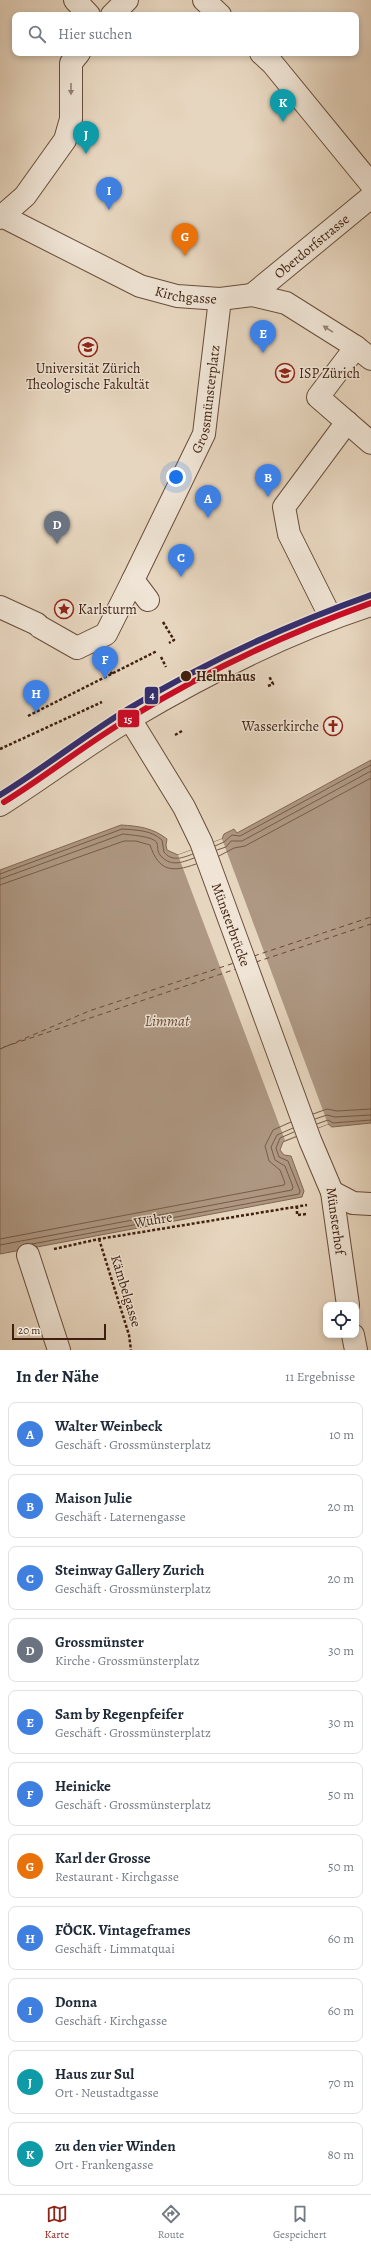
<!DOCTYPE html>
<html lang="de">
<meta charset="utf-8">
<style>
:root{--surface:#fff;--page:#f2f2f3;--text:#1f2937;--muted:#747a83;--line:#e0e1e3;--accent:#8f2418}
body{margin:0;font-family:Alegreya,serif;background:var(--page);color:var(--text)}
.controls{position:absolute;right:12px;bottom:12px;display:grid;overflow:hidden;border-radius:8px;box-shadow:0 2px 6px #0003}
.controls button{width:36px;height:36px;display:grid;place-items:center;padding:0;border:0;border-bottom:1px solid var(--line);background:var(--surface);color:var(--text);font:20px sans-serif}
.scale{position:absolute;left:12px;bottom:10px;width:94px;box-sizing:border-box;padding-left:4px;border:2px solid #3f1f0e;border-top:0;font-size:11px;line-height:14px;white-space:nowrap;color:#3f1f0e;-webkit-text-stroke:3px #efe4d5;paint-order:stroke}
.you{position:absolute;left:176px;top:477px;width:14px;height:14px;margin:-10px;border:3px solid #fff;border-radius:50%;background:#1a73e8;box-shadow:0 0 0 6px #1a73e833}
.badge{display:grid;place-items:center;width:26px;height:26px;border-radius:50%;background:var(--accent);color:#fff;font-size:13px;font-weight:700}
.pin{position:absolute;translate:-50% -33px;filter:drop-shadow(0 1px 2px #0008)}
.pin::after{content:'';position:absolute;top:21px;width:14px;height:12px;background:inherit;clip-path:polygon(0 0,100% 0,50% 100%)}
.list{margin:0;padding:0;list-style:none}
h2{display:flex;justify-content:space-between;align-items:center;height:52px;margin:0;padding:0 16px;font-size:17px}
h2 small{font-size:13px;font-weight:400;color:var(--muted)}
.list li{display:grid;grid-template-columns:26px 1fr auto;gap:12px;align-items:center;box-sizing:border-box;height:64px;margin:0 8px 8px;padding:0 8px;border:1px solid var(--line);border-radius:8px}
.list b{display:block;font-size:15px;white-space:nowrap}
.list p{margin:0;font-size:13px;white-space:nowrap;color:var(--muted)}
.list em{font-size:13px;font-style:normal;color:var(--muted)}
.icon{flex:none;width:22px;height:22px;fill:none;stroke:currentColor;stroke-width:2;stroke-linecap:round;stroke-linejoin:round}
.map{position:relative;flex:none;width:371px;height:1350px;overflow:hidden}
.search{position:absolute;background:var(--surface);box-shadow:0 2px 6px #0003;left:12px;right:12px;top:12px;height:44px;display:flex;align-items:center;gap:10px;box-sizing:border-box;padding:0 14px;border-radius:8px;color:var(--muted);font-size:15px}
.sheet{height:844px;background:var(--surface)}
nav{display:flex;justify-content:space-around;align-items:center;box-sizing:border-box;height:56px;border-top:1px solid var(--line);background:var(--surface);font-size:11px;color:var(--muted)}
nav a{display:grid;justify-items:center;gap:2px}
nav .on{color:var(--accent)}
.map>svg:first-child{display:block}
.water{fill:#ae9883;stroke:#826854}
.pier{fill:#e7d6bf}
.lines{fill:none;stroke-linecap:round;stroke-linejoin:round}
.shore{stroke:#765c48;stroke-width:1}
.ferry{stroke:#664937;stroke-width:1;stroke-dasharray:5 4;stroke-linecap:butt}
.minor-casing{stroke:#694d3a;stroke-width:24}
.path{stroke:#3f1f0e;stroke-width:2.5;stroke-dasharray:3 2;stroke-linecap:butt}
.minor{stroke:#efe4d5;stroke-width:22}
.tram-1-casing{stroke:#efe4d5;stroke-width:9}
.tram-2-casing{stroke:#efe4d5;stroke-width:9}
.tram-1{stroke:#322e71;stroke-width:6}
.tram-2{stroke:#cb0a25;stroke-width:6}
.oneway{fill:#978272}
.stop-dot{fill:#3f1f0e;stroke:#efe4d5;stroke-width:1.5}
.labels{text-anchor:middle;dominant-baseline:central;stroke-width:3;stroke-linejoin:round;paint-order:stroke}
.street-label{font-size:14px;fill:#3f1f0e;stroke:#efe4d5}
.poi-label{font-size:14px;fill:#3f1f0e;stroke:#efe4d5;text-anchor:start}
.stop-label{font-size:14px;font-weight:bold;fill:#3f1f0e;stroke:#efe4d5;text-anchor:start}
.water-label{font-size:15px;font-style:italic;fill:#664937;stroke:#efe4d5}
.line-badge{stroke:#efe4d5;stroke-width:1.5}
.badge-label{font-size:11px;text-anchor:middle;font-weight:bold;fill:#fff}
</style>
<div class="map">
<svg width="371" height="1350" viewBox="0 0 371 1350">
<rect width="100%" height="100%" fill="#e7d6bf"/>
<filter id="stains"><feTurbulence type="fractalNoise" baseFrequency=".005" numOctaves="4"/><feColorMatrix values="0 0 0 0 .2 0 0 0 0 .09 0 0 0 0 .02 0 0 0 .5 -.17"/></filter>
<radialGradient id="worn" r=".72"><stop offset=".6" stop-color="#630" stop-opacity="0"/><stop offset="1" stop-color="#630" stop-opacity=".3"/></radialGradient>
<!-- water -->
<path class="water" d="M371,760V1123L332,1127L328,1124L283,1142L280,1150L284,1155L291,1156L304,1191L302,1197L0,1254V870L121,825C139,826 153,828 167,839L166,845L167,850L178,855L222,839L224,834L234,829L237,833Z"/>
<!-- pier -->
<path class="pier" d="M222,839L328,1124L285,1140L178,855Z"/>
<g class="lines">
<!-- shore -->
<path class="shore" d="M215,846L224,842L232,835L240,836L371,765
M217,850L226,847L231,841H242L371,771
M219,856L234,848L245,846L371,778
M0,874L122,829C136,830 151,830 162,840L164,852C172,862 182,858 193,854
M0,879L123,834C129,835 154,836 157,843C158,846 157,851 160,855C170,867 181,863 194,858
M0,885L124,841H136L150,845C159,871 171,873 196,864
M313,1114L327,1109L337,1111L371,1109
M315,1119L327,1115L335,1117L371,1115
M317,1124L328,1120L333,1123L371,1120
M0,1239L284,1185L285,1183L280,1170L269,1161L265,1146L273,1130L291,1122
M32,1244L299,1194L300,1191L288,1161L279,1157L276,1148L280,1138L294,1132
M0,1245L292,1190L293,1187L285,1166L275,1160L271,1147L277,1135L293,1128"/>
<!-- ferry -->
<path class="ferry" d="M254,956L371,917
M256,962L371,924
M4,1047L236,969
M0,1049L89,1011L234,963"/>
<defs>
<g id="minor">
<path d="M75,0L89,15"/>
<path d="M204,0L220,15"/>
<path d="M112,15L127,0"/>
<path d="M261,53L272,63L371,184"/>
<path id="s1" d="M0,215L140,286L177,296L220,299L252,295L286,303L356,347L371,359"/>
<path d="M0,218L25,196L65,140L71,119V63L79,53"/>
<path id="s2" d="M252,295L371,197"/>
<path d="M356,347L318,397L371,443"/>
<path id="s3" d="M148,600L133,580L204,434L220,299"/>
<path d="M0,607L37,624"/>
<path d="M331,618L289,534L284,507L347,422"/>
<path d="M40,627L77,648L106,634L133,580"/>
<path id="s4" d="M130,719L184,807L201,842L310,1140L332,1192L348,1305"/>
<path d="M0,805C44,777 86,745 131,718C207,673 287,632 371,605"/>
<path d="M332,1192L353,1203L371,1204"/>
<path d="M28,1255L59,1350"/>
<path d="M353,1335L356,1350"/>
</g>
</defs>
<!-- minor casing -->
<use href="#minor" class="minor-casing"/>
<!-- path -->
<path class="path" d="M163,622L174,640L169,643
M161,657L166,667
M106,663L112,674
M268,686L273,684L269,676
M28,716L157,651
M175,735L182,731
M0,749L102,702
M297,1206V1215L307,1214
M99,1239L129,1335L131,1350
M54,1249L99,1239L307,1205"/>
<!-- minor -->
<use href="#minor" class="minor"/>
<defs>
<path id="tram-1" d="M0,795C44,768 84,736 128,709C205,662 287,625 371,595"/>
<path id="tram-2" d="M4,802C48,775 88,742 133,716C208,670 288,633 371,603"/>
</defs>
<!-- tram-1 casing -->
<use href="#tram-1" class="tram-1-casing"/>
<!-- tram-2 casing -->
<use href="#tram-2" class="tram-2-casing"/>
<!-- tram-1 -->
<use href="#tram-1" class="tram-1"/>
<!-- tram-2 -->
<use href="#tram-2" class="tram-2"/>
</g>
<!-- one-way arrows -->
<defs><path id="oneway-solid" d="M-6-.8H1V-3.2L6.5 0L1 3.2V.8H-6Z"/></defs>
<g class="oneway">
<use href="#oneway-solid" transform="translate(71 89) rotate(90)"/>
<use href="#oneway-solid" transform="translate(328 329) rotate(-148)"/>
</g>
<!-- icons -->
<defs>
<symbol id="university-ring" viewBox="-11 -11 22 22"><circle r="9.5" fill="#efe4d5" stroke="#8f2418" stroke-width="1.5"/><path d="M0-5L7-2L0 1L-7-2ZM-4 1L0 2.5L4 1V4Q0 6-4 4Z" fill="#8f2418"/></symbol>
<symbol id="sight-ring" viewBox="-11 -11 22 22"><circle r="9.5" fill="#efe4d5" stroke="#8f2418" stroke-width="1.5"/><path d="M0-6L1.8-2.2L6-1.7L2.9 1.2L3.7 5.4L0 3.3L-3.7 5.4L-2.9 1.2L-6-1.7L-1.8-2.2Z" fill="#8f2418"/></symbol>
<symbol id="church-ring" viewBox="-11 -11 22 22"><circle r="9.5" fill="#efe4d5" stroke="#8f2418" stroke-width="1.5"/><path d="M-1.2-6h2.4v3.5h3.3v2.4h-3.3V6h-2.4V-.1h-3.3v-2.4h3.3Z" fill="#8f2418"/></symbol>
</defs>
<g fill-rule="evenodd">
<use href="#university-ring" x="77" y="336" width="22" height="22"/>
<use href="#university-ring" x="274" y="362" width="22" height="22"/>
<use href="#sight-ring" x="53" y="598" width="22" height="22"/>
<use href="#church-ring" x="322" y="715" width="22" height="22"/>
</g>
<!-- markers -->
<circle class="stop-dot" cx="186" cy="676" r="6"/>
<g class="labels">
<!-- street labels -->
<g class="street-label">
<text stroke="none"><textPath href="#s2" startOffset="77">Oberdorfstrasse</textPath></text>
<text stroke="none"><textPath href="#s1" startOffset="204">Kirchgasse</textPath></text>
<text stroke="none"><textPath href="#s3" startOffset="222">Grossmünsterplatz</textPath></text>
<text stroke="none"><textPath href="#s4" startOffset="230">Münsterbrücke</textPath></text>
<text transform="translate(153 1220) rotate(-9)">Wühre</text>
<text stroke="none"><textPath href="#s4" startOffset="545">Münsterhof</textPath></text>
<text transform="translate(126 1291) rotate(73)">Kämbelgasse</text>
</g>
<!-- poi labels -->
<g class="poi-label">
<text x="88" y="368" text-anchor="middle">Universität Zürich<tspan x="88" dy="16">Theologische Fakultät</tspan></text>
<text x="299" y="373">ISP Zürich</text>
<text x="78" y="609">Karlsturm</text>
<text x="319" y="726" text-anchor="end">Wasserkirche</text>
</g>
<!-- stop labels -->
<g class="stop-label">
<text x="196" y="676">Helmhaus</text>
</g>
<!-- water labels -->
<g class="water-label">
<text x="167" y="1021">Limmat</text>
</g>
</g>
<g class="line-badge">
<rect x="144" y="686" width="15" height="19" rx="4" fill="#322e71"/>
<rect x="117" y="709" width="23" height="19" rx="4" fill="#cb0a25"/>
</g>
<g class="badge-label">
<text x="152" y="699">4</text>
<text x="128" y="723">15</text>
</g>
<rect width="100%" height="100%" filter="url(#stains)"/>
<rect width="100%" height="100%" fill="url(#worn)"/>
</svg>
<div class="controls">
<button><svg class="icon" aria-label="locate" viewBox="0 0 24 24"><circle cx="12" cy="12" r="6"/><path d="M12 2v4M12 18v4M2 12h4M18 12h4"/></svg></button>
</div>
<div class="scale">20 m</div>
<div class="you"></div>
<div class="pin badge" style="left:208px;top:518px;background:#3f7fe0">A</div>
<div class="pin badge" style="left:268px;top:497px;background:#3f7fe0">B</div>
<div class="pin badge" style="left:181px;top:577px;background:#3f7fe0">C</div>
<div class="pin badge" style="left:57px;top:544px;background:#6b7280">D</div>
<div class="pin badge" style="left:263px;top:353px;background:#3f7fe0">E</div>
<div class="pin badge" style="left:105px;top:679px;background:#3f7fe0">F</div>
<div class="pin badge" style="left:185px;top:256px;background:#e8710a">G</div>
<div class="pin badge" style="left:36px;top:713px;background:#3f7fe0">H</div>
<div class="pin badge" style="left:109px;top:210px;background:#3f7fe0">I</div>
<div class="pin badge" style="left:86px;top:154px;background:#0f9aa8">J</div>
<div class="pin badge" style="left:283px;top:122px;background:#0f9aa8">K</div>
<div class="search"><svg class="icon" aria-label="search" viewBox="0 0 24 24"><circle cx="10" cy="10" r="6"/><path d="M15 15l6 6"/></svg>Hier suchen</div>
</div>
<section class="sheet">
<h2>In der Nähe<small>11 Ergebnisse</small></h2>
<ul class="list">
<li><span class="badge" style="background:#3f7fe0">A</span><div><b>Walter Weinbeck</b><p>Geschäft · Grossmünsterplatz</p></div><em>10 m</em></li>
<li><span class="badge" style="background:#3f7fe0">B</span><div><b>Maison Julie</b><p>Geschäft · Laternengasse</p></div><em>20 m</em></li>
<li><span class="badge" style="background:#3f7fe0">C</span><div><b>Steinway Gallery Zurich</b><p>Geschäft · Grossmünsterplatz</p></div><em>20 m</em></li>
<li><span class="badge" style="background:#6b7280">D</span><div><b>Grossmünster</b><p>Kirche · Grossmünsterplatz</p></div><em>30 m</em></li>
<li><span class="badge" style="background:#3f7fe0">E</span><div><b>Sam by Regenpfeifer</b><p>Geschäft · Grossmünsterplatz</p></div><em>30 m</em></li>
<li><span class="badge" style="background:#3f7fe0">F</span><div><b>Heinicke</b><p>Geschäft · Grossmünsterplatz</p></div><em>50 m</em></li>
<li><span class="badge" style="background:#e8710a">G</span><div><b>Karl der Grosse</b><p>Restaurant · Kirchgasse</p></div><em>50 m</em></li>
<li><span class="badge" style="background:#3f7fe0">H</span><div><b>FÖCK. Vintageframes</b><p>Geschäft · Limmatquai</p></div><em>60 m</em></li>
<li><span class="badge" style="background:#3f7fe0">I</span><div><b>Donna</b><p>Geschäft · Kirchgasse</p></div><em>60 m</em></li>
<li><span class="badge" style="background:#0f9aa8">J</span><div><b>Haus zur Sul</b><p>Ort · Neustadtgasse</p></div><em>70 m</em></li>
<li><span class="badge" style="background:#0f9aa8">K</span><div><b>zu den vier Winden</b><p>Ort · Frankengasse</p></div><em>80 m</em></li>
</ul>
</section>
<nav>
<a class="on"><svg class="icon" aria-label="map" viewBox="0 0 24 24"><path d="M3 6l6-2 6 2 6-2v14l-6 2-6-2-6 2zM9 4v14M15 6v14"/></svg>Karte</a>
<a><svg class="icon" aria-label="directions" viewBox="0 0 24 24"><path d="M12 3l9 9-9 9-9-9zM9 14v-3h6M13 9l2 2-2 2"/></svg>Route</a>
<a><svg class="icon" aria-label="saved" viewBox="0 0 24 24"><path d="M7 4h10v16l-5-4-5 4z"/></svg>Gespeichert</a>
</nav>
